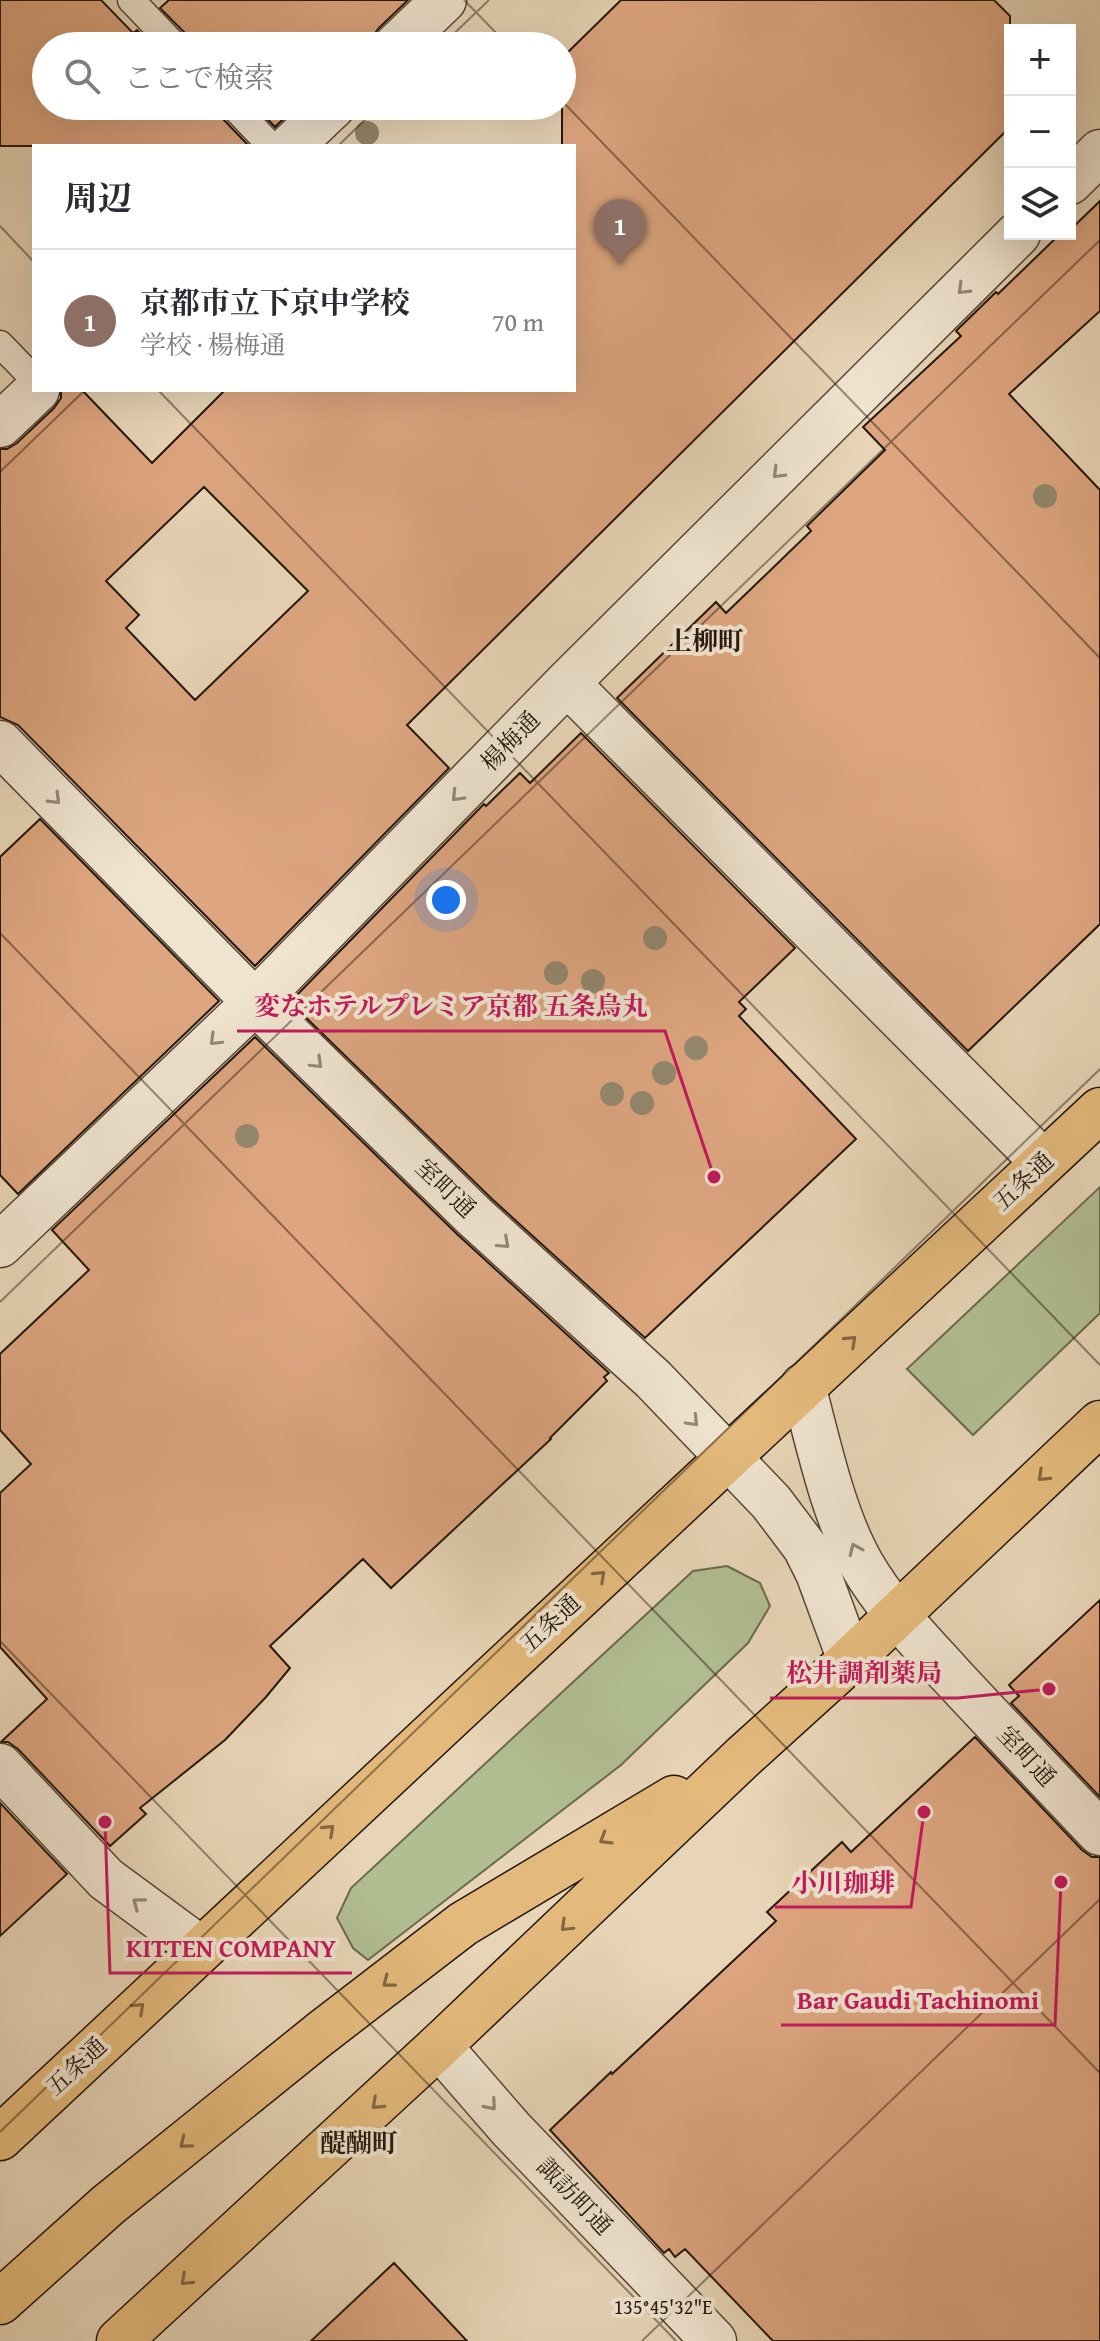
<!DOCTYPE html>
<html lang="ja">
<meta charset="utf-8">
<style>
:root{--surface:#fff;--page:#f7f7f7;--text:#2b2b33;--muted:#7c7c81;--line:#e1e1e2;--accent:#8f2418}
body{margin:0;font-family:"Gentium Book Plus","Noto Serif JP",serif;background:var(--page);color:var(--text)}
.controls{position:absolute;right:24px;top:24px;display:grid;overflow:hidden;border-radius:0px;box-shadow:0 8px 32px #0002}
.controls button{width:72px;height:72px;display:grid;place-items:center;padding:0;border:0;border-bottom:2px solid var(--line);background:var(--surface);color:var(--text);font:40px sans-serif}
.you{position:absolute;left:446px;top:900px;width:28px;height:28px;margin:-20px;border:6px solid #fff;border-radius:50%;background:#1a73e8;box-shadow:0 0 0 12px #1a73e833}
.badge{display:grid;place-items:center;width:52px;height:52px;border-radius:50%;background:var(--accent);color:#fff;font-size:26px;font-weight:700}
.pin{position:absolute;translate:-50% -66px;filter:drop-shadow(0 2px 4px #0008)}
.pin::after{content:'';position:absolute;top:42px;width:28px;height:24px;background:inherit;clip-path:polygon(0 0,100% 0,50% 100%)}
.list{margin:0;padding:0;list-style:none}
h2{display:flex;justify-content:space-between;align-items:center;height:104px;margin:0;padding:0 32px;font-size:34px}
h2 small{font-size:26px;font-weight:400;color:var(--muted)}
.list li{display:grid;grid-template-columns:52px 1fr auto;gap:24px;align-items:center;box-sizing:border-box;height:144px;padding:0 32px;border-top:2px solid var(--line)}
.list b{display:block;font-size:30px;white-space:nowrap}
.list p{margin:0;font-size:26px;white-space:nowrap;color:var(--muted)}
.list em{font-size:26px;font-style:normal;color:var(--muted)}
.icon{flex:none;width:44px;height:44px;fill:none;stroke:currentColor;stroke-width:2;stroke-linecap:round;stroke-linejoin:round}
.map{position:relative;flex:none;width:1100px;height:2341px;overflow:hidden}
.search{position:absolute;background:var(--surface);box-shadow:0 8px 32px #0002;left:32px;top:32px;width:544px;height:88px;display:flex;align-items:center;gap:20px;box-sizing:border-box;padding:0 28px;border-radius:44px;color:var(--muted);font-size:30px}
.panel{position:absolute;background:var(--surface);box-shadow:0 8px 32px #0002;left:32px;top:144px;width:544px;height:248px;border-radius:0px}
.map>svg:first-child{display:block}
.green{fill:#b1be92;stroke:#6a6a4f;stroke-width:2}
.building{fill:#dda680;stroke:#24170c;stroke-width:2;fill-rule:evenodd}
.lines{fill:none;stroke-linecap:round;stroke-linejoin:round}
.service-casing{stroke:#554637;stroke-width:29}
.minor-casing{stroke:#554637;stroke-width:47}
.trunk-casing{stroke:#24170c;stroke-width:47}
.service{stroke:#f0e4d0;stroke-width:26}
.minor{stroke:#f0e4d0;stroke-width:44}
.trunk{stroke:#e4ba7c;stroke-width:44}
.tree{fill:#93886f}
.oneway{stroke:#948878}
.oneway2{stroke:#846844}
.ticks{fill:none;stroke:#24170c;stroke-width:2;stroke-opacity:0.45}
.labels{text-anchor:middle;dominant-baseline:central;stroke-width:8;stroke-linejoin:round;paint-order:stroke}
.street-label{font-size:24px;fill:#24170c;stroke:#f0e4d0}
.neighbourhood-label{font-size:26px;font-weight:bold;fill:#24170c;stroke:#f0e4d0}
.ticks-label{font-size:20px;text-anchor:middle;fill:#24170c;stroke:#f0e4d0;stroke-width:8;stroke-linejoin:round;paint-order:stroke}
.leader{fill:none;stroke:#c2185b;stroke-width:3}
.callout-dot{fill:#c2185b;stroke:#f0e4d0;stroke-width:3}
.callout-label{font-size:26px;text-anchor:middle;font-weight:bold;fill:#c2185b;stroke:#f0e4d0;stroke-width:8;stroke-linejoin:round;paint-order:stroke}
</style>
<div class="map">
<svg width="1100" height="2341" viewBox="0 0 1100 2341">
<rect width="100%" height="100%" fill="#e8d5b7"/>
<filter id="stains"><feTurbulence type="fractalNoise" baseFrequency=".0025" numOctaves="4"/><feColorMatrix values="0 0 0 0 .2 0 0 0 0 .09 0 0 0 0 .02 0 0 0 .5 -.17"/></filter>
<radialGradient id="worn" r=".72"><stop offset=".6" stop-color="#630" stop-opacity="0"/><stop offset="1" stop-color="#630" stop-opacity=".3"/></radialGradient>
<!-- green -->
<path class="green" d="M1100,1187V1313L973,1435L907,1369Z
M727,1566L760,1583L770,1606L748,1643L621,1765L368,1960L353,1948L337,1918L351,1888L693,1571Z"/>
<!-- building -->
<path class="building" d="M0,0H101L133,33L137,30L153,46H46V106H217L221,117L249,146H0Z
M169,0H408L379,28L365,46H191L187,35L160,8Z
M621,0H994L1010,16V127L407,725L449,768L255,966L18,725L0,717V449H7L17,443L54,408L61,398V390H82L152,463L225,390H574V146H562V58ZM204,487L308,591L195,700L126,628L139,615L106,581Z
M255,106H297L275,127Z
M1100,201V311L1009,394L1100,490V924L968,1051L617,698L716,602L726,613L811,531L807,526L885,450L863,427L961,336L956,331L996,292L998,294L1060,234H1070V230Z
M581,733L795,948L739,1002L746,1009L739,1016L856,1139L645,1338L492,1199L290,1002L484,804L486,806L520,773L530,783Z
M40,819L219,1001L18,1194L0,1175V857Z
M255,1037L458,1235L609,1373L604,1377L607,1381L550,1438L551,1439L391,1588L363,1559L270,1646L290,1668L266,1697L225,1740L140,1808L146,1814L110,1846L18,1749L8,1742H1L47,1699L0,1647V1493L31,1464L0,1430V1354L89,1270L52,1230Z
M1100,1600V1797L1011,1703L1019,1696L1009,1685Z
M975,1737L1082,1850L1092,1857H1100V2341H773L685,2249L675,2257L669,2249L664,2253L550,2130L611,2072L612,2074L776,1921L767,1912L842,1842L851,1852Z
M0,1803L67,1874L0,1936Z
M394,2263L467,2341H311Z"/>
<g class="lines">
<defs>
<path id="service" d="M131,0L175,46
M233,106L271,146
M0,344L34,379"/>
<path id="minor" d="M396,46L444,0
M291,146L333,106
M1070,182L1100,152
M0,425L37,390
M567,683L1043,1162
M0,743L255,1002L475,1217L653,1379L771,1502L805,1547L818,1573L850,1660
M0,1245L255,1002L567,683L1018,234
M803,1386C818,1442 833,1515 862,1565C885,1605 918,1639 950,1674C999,1727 1050,1780 1100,1833
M0,1766L106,1879L201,1949
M439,2046L511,2129L714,2341"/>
<path id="trunk" d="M0,2138L1100,1110
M0,2302L108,2205L320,2034L463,1924L674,1798
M119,2341L439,2046L744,1756L850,1660L1100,1423"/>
</defs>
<!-- service casing -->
<use href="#service" class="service-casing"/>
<!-- minor casing -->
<use href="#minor" class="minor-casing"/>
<!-- trunk casing -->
<use href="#trunk" class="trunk-casing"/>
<!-- service -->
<use href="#service" class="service"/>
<!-- minor -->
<use href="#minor" class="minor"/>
<!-- trunk -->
<use href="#trunk" class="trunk"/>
</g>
<!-- trees -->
<g class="tree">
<circle cx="367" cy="133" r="12"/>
<circle cx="1045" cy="496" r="12"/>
<circle cx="655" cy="938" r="12"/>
<circle cx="556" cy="973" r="12"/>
<circle cx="593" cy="981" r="12"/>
<circle cx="696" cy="1048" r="12"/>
<circle cx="664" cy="1073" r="12"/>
<circle cx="612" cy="1094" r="12"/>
<circle cx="642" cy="1103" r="12"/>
<circle cx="247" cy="1136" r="12"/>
</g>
<!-- one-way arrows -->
<defs><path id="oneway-chevron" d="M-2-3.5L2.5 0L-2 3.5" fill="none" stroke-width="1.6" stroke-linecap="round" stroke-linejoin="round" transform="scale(2)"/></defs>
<g class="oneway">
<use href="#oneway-chevron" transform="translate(963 289) rotate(135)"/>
<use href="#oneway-chevron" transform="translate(778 473) rotate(135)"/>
<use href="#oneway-chevron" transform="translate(457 796) rotate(134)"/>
<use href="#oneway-chevron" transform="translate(55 799) rotate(45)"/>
<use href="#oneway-chevron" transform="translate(215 1040) rotate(136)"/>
<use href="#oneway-chevron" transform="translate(317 1063) rotate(44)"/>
<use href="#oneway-chevron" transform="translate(504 1243) rotate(42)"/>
<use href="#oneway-chevron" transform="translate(693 1421) rotate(46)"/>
<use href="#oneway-chevron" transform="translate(855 1549) rotate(-114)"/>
<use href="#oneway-chevron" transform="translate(138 1903) rotate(-143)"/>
<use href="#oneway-chevron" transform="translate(491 2105) rotate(50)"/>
</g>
<g class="oneway2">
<use href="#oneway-chevron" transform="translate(851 1341) rotate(-43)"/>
<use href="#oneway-chevron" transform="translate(1043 1476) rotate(137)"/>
<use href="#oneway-chevron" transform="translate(600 1576) rotate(-43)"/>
<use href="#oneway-chevron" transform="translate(329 1830) rotate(-43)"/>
<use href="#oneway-chevron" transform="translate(605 1839) rotate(149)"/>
<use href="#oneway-chevron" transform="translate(566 1926) rotate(136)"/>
<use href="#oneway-chevron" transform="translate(388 1982) rotate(142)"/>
<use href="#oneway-chevron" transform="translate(139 2008) rotate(-43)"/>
<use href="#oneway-chevron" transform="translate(377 2104) rotate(137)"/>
<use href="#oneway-chevron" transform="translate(185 2143) rotate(141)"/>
<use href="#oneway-chevron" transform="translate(186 2280) rotate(137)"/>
</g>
<!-- ticks -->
<path class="ticks" d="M464,0L509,46M441,46L489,0M562,101L1100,658M338,146L379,106M0,226L34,262M158,390L1100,1365M0,472L85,390M0,933L1100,2073M0,1302L1100,240M0,1641L676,2341M0,2132L1100,1069M642,2341L1100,1899"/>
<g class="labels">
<!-- street labels -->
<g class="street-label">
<text transform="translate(510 741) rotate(-46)">楊梅通</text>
<text transform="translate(1023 1181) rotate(-43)">五条通</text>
<text transform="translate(446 1188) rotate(44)">室町通</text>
<text transform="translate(550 1623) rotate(-43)">五条通</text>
<text transform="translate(1027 1756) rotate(47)">室町通</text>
<text transform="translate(76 2066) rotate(-43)">五条通</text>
<text transform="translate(575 2196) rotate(46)">諏訪町通</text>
</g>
<!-- neighbourhood labels -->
<g class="neighbourhood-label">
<text x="705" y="640">上柳町</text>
<text x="359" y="2142">醍醐町</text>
</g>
</g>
<g class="ticks-label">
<text x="663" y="2314">135°45'32"E</text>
</g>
<!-- callouts -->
<path class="leader" d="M714 1177L665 1031H237M1049 1689L958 1698H770M924 1812L911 1907H775M105 1822L110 1973H352M1061 1882L1055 2025H781"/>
<g class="callout-dot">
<circle cx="714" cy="1177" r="8"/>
<circle cx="1049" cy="1689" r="8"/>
<circle cx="924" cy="1812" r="8"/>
<circle cx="105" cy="1822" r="8"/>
<circle cx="1061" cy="1882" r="8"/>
</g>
<g class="callout-label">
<text x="451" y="1015">変なホテルプレミア京都 五条烏丸</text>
<text x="864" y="1682">松井調剤薬局</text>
<text x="843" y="1892">小川珈琲</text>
<text x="231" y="1957">KITTEN COMPANY</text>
<text x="918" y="2009">Bar Gaudi Tachinomi</text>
</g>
<rect width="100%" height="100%" filter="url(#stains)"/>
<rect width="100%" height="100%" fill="url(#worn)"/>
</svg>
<div class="controls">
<button>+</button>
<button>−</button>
<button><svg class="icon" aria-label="layers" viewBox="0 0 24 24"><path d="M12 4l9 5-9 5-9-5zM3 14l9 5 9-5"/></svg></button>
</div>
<div class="you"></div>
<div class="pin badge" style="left:620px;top:265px;background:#8d6e63">1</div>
<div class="search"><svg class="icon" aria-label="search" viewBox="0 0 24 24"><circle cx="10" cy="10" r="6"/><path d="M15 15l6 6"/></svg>ここで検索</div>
<section class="panel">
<h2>周辺<small></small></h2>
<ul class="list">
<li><span class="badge" style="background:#8d6e63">1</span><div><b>京都市立下京中学校</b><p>学校 · 楊梅通</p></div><em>70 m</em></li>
</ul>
</section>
</div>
